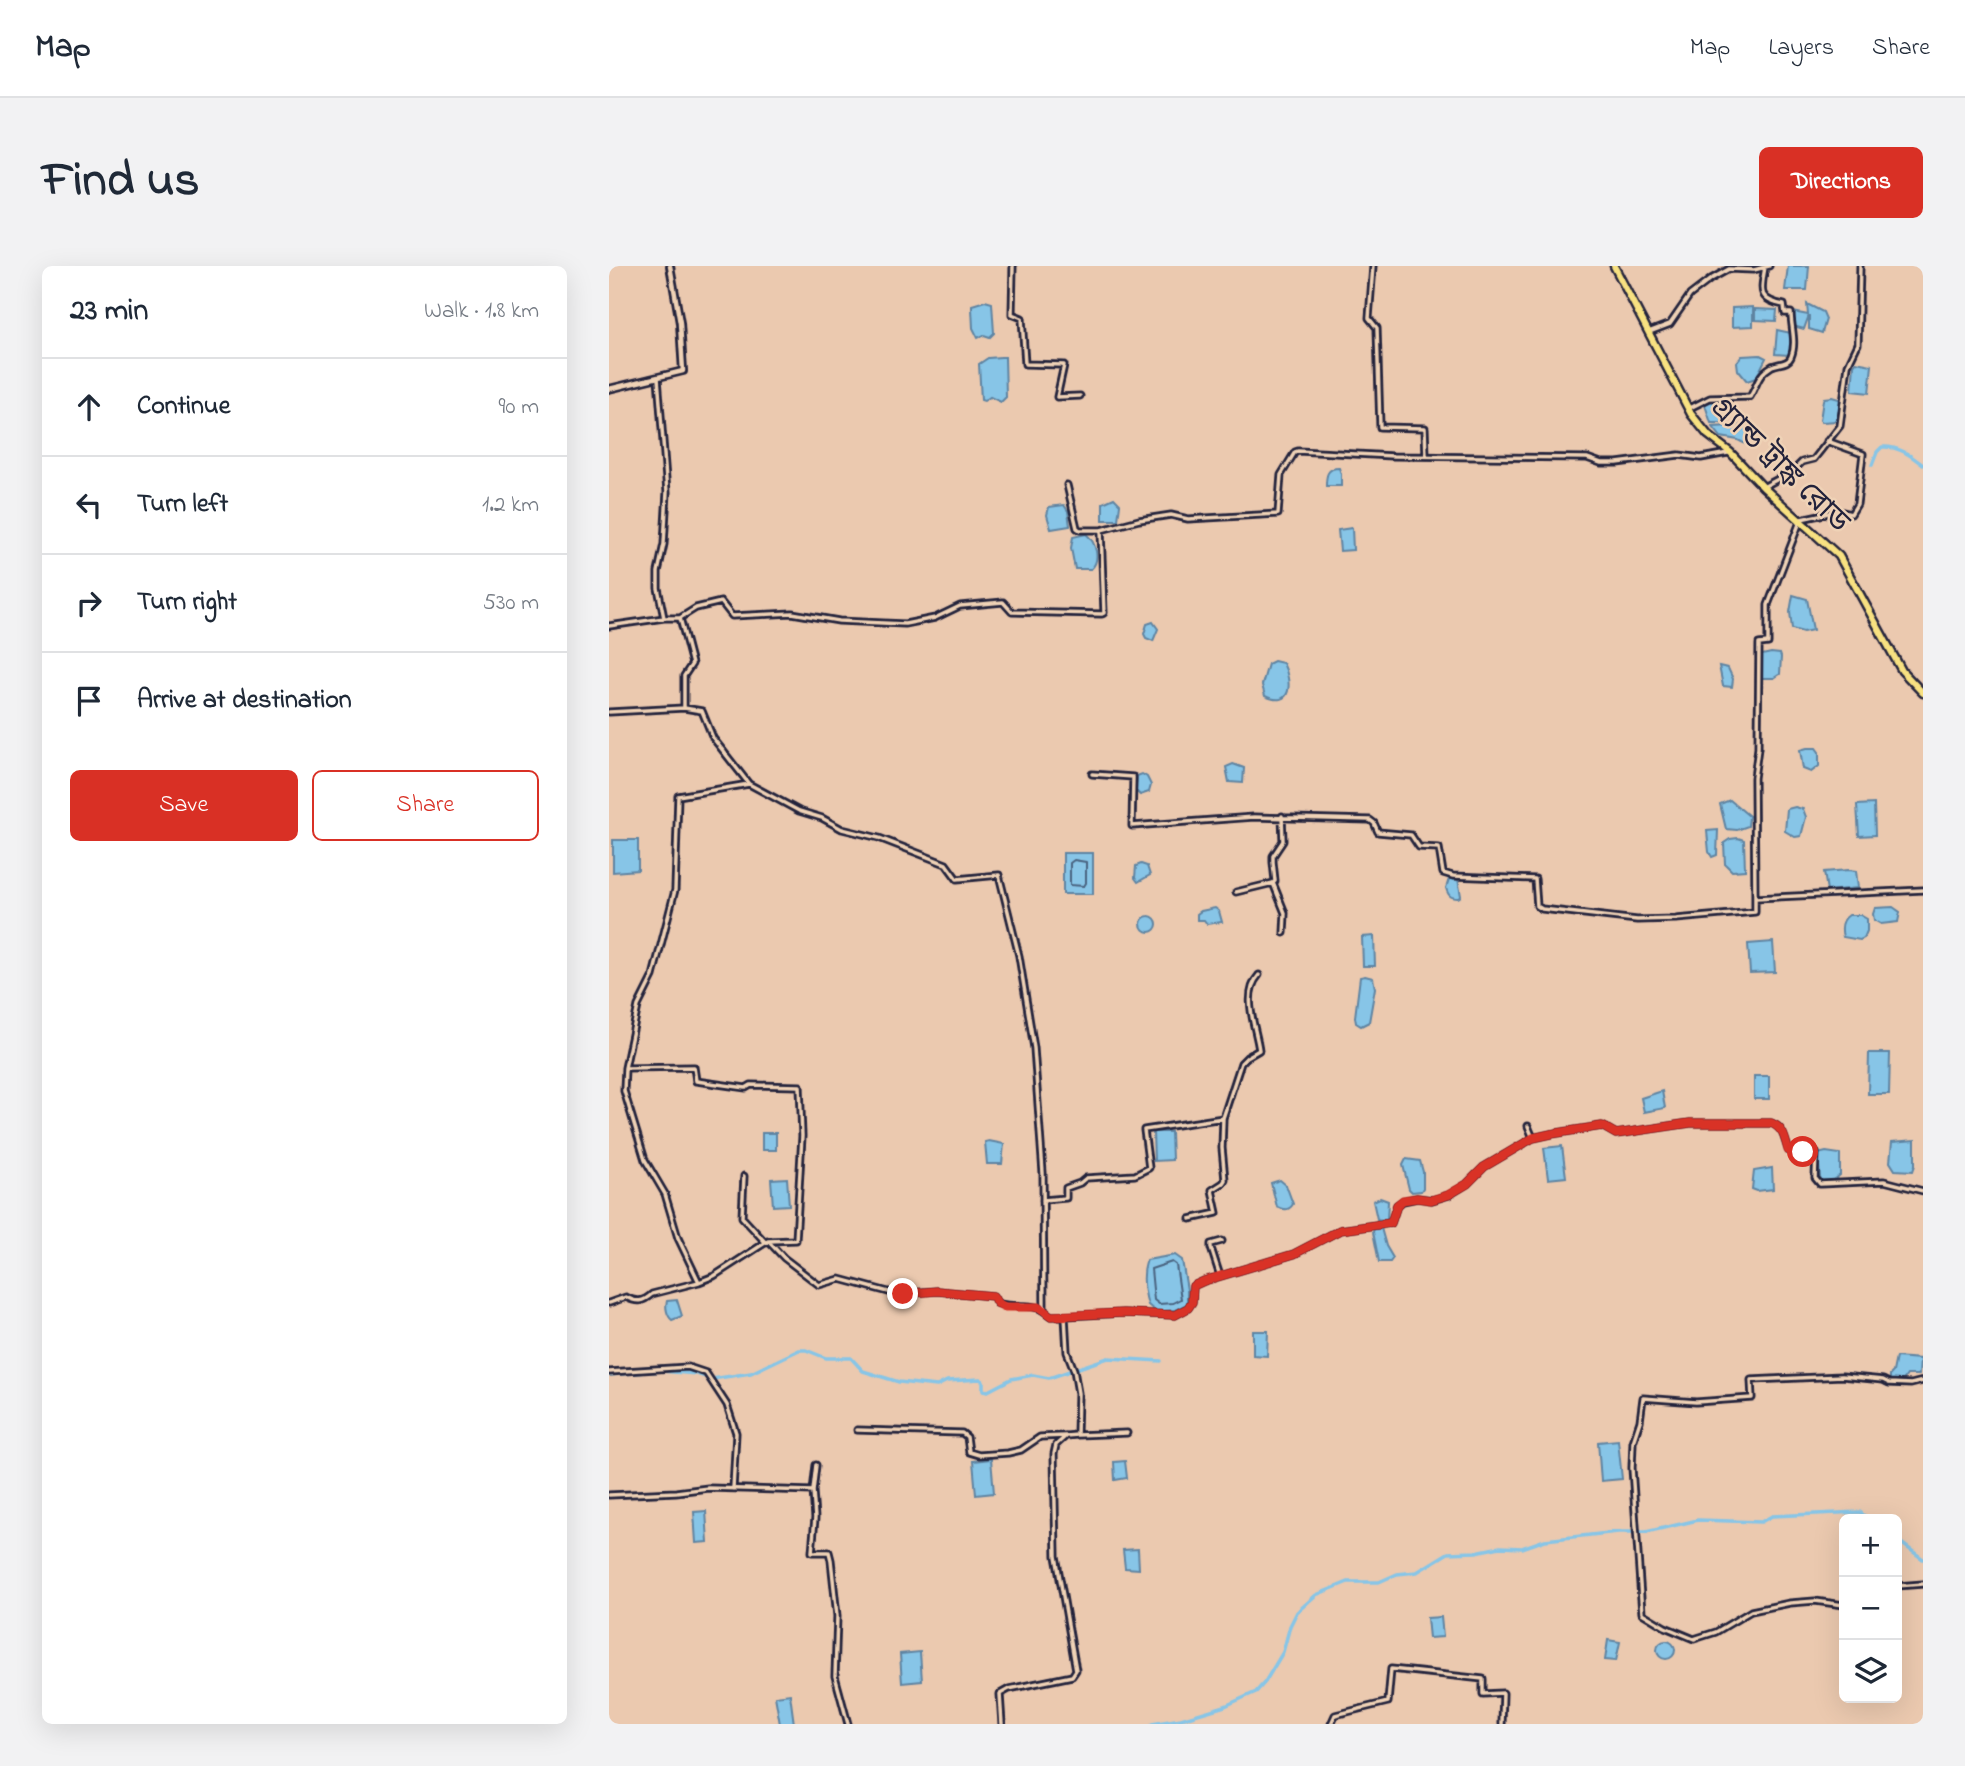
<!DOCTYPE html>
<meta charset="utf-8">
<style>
:root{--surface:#fff;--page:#f2f2f3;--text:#1f2937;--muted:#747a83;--line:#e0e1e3;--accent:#d93025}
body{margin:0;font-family:"Indie Flower","Noto Sans Bengali",sans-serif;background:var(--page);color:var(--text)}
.controls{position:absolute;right:21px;bottom:21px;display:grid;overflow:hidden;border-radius:10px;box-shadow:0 7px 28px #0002}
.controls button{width:63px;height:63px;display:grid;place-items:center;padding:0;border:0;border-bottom:2px solid var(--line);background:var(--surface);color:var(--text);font:35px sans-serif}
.stop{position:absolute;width:21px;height:21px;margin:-16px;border:5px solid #d93025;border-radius:50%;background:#fff}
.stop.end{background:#d93025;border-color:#fff;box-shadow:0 2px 7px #0008}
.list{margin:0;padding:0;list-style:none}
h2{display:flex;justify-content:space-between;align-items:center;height:91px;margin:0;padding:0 28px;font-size:30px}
h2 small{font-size:23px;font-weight:400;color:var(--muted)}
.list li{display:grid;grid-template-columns:46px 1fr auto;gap:21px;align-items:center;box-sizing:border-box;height:98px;padding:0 28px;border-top:2px solid var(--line)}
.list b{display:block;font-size:26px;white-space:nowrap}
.list em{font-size:23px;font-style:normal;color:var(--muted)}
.actions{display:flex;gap:14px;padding:21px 28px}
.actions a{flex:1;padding:16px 0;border:2px solid var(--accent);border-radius:10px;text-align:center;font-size:24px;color:var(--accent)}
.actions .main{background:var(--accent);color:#fff}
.icon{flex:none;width:38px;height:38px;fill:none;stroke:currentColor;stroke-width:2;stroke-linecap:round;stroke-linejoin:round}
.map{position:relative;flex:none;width:1314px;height:1458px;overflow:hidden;border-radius:10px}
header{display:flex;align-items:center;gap:42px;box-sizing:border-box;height:98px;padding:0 35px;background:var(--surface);border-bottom:2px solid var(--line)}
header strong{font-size:33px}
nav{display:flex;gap:38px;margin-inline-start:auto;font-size:24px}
.intro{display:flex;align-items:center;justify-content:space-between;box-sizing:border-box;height:168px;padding:0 42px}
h1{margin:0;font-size:49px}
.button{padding:18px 32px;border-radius:10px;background:var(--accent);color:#fff;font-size:24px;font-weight:700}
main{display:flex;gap:42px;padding:0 42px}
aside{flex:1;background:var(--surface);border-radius:10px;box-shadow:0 7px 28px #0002}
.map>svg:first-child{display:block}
.water{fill:#87c5e7;stroke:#5f84a2;stroke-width:2}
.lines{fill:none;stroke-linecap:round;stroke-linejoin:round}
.shore{stroke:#4a6380;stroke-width:2}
.canal{stroke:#87c5e7;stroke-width:3.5}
.minor-casing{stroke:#22223b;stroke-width:9}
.secondary-casing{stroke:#22223b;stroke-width:10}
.trunk-casing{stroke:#22223b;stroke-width:11}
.minor{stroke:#efd2b6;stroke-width:3.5}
.secondary{stroke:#efd2b6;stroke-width:4.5}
.trunk{stroke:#f8e181;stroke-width:6}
.route{stroke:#d93025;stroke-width:9}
.labels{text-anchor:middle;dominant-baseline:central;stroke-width:5;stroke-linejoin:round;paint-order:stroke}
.street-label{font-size:30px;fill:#22223b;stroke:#efd2b6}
</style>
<header>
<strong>Map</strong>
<nav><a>Map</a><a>Layers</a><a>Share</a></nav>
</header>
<div class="intro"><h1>Find us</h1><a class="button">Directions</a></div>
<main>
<aside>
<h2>23 min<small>Walk · 1.8 km</small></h2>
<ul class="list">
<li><svg class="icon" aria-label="ahead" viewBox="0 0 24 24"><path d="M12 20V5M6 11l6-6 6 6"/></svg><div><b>Continue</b></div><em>90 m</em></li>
<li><svg class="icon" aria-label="left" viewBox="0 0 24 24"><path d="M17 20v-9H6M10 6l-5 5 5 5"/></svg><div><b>Turn left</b></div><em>1.2 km</em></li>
<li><svg class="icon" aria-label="right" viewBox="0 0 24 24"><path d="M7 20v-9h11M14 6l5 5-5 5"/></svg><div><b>Turn right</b></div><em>530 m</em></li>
<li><svg class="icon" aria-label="arrive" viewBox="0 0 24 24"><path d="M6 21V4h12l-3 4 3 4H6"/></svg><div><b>Arrive at destination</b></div></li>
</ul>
<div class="actions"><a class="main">Save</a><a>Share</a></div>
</aside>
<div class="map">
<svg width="1314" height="1458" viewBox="0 0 1314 1458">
<rect width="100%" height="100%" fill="#ebc9af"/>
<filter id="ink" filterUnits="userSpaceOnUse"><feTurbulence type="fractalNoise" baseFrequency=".0143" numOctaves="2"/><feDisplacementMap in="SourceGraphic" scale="14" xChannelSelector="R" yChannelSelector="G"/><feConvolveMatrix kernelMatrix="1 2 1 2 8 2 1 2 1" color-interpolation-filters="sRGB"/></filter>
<g filter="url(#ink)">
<!-- water -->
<path class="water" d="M1179,0H1200L1198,24H1176Z
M376,35L383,37L385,67L381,71L375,69L369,72L364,62L363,42V39Z
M1198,38L1214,46L1217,53L1213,67L1200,63V49L1195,63L1184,60V46L1199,49Z
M1144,41V60L1123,61V42Z
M1146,43L1168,44L1167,55L1146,54Z
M1168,64L1182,67L1180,89L1166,88Z
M1151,89L1157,92L1147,112L1138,115L1129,104L1128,96L1133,90Z
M392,91H396L397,131L392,136L381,131L375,135L372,134L370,98L379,92Z
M1247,96L1263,99L1260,127L1243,125L1245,99Z
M1223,131L1230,133L1232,136L1228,155L1213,156L1211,154L1214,134L1215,132Z
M1117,133L1119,157H1102L1095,136L1101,134Z
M1138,159L1150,164V176L1140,180L1129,174L1112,171L1104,161Z
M730,202L732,208V220H717C717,209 718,202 730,202Z
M505,232L511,238L509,254H494V237Z
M455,239L459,245L461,260L442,263L438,249L440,241Z
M743,262L744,284L731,285L729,264Z
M477,268C487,276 492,294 482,303H466L462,282L464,271Z
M1184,329L1198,333L1204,364L1194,366L1183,363L1181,346Z
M544,356L549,363L544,375L537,372L535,368L538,358Z
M1162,387L1171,388L1172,391L1171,408L1165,412H1153V389Z
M665,395L674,397C683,415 684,443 656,430L653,419L659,398Z
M1110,400L1119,402L1124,413L1123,421L1114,420Z
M1198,482H1207L1210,486V500L1202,506L1194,503L1191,484Z
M624,498L635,502L634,517L620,516L617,501Z
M533,508L538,511L542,519L540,526L531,529L527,525L528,510Z
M1121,534L1140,550L1139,560L1128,564L1117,563L1111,538Z
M1265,538L1266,569L1250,570L1248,539Z
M1186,541L1194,543L1197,551L1192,570L1186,571L1176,565L1178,543Z
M1109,564L1108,589L1103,591L1100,586L1098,565Z
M1129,572L1135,574L1136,604L1123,605L1116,598L1115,577L1121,573Z
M4,574H29V604L4,606Z
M454,587H484V628H454Z
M532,598L538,600L541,609L529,616L526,612L527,600Z
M1240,604L1247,605L1249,622L1218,625L1215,606Z
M846,612L849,613L852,630L849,632C841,632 839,629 837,622L840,613Z
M1284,641L1291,646L1289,656L1272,658L1265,654L1264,648L1266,642Z
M606,642L610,645L613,656L598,658L595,654H588V648L592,645Z
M1240,649H1251L1258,653V665L1255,672L1251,674L1234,671C1232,663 1232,654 1240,649Z
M532 658a8 8 0 1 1 16 0a8 8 0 1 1-16 0Z
M765,670L766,700H754L753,671Z
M1164,676L1166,706L1141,707L1139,678Z
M756,710L764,712L766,722L760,756L752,760L747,757L746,751L751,711Z
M1260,787H1281L1280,828H1259Z
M1145,810H1160V833H1145Z
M1053,825L1056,842L1035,846L1032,832Z
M544,866H562L563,894L545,895Z
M153,867H167V884H153Z
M1306,874V899L1304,905L1286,904L1281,896L1283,876Z
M380,875L395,878L393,898H378L376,876Z
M953,880L957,911L939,913L935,882Z
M1217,886L1231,888V909L1224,915H1213L1211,911L1209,888Z
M797,893L811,895L814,906V922L812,925L803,926L800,923L794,899Z
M1163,902L1164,923L1148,925L1143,923L1145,905Z
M178,912L180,939L164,940L162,913Z
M671,914L677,919L684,938C680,945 675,944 668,941L662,917Z
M771,932L779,935L778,955L768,953L764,935Z
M772,962L777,980L784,992L781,996H770L764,966L765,963Z
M566,989L573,994L578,1024V1038L566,1044L547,1046L539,1039C535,1025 532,1009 538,994Z
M68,1034L73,1050L63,1054C58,1050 56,1041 58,1035Z
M644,1065H659L658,1090L644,1089Z
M1287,1091L1311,1093L1310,1109H1298L1293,1116L1281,1115V1109L1284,1106Z
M1009,1174L1013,1213L992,1215L989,1176Z
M382,1193L385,1227L367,1229L364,1195Z
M516,1195L518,1212L506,1214L505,1196Z
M97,1245L99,1276L87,1277L85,1246Z
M529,1283L530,1303L516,1302L514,1284Z
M832,1351L834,1371L820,1372L818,1352Z
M999,1374L1011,1376L1007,1395L996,1394Z
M1048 1384a9 9 0 1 1 18 0a9 9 0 1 1-18 0Z
M311,1386L313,1415L293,1417L291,1388Z
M181,1428L185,1458H171L166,1430Z"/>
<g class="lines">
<!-- shore -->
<path class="shore" d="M465,594L477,596V617L475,620L461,619V597Z
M563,996L567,999L572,1033L564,1037L550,1038L545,1034L542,1003Z"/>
<!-- canal -->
<path class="canal" d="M1263,199L1268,186L1273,181C1290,180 1301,189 1314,199
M0,1109L52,1105L88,1108L103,1113L142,1107L190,1084H197L217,1092H242L254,1105L290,1116L328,1120L338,1115L371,1113L374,1115V1124L379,1125L402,1113L424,1109L440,1112L499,1092L552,1095
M1288,1274L1314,1293
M543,1458L572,1453L616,1440L647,1426L656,1416L674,1386L681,1360L688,1346L707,1329L739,1316H770L788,1308L808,1306L839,1287L867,1286L891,1281L913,1282L936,1274L1009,1266H1037L1089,1254L1152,1256L1163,1250L1251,1246L1259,1253"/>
<defs>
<path id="minor" d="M404,0L403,48L413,52L416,98L455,99L448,131L471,130
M764,0L760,52L768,62L771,161L816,162L817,190
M1040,66L1061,58L1081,29L1102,13L1120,3L1145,4L1160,0
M1079,143L1101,132L1141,131C1149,118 1148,109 1163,100C1170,97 1179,98 1182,91C1188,77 1182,61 1182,47H1176L1175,39C1148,34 1152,25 1156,1
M458,219L468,262L471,264H492L530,254L562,249L579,253L669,248L672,209L686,186L689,185L784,190L978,192L992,197H1008L1070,189L1092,192L1119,187
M1154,221L1184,205L1193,196L1205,193L1231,160L1239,99L1249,78L1251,0
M55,352H71L83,398L75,410V441
M71,352L87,342L112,336L123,350L183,347L230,355L296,358L326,352L351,340L394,336L403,346L493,348L495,347L492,264
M0,360L55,352L49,322V306L55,278L58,226L49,112
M0,446L75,442L93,445L104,472L140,518
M483,508L524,511L523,560L645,551L761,554L765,557L769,566L802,569L810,581L830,582L834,607L844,610L926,613L928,640L933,643L1028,654L1067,653L1146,646V632L1314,624
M664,617L676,647L675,667
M627,626L664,617L666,615L664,596V590L674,575L673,550
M1146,632L1145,512L1149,482L1150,378L1159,377V339L1192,253L1229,245L1242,248L1248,238L1254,188L1218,175
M919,860L924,872
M135,910L133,951L157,977
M434,934L457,932V922L471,917L477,912L526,909L540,902L535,864L614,852L632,797L638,791L650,784C647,761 632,729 650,709
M581,953L608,947L603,924L614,917L616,914L613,882L614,852
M159,975L175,992L210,1019L231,1013L287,1028L328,1025L384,1030L388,1037C403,1043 423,1036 435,1045
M611,1010L602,982V978L613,975
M90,1016L69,972L56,928L36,894L15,825L16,802L29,740L44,710L66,624L69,530L140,518L190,545L213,552L233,563L270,572L337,598L348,613L390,609L410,690L425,782L434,907L435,1045L442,1050H456
M0,1037L17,1031C28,1037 34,1036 43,1028L90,1016L105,1010L159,975L187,974L193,870L191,820L142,819L137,822L87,815L85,801L16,802
M0,1106L79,1101L97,1107L118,1139L127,1167L124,1223
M248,1164L353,1167L358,1171L360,1186L370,1189L399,1187L412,1184L431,1171L456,1170
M468,1169L518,1167
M204,1225L207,1199
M0,1229L67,1226L99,1222L204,1225L206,1252L203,1286H220L222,1294L228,1350L226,1410L239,1458
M1288,1320L1314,1318
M1235,1339L1206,1335L1181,1337L1142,1345L1107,1366L1085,1373L1056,1361L1033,1347L1023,1202L1024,1176L1031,1155L1034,1132L1087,1136L1143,1132L1142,1114L1233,1110L1274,1114L1280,1117L1302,1118L1314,1115
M393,1458L391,1428L400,1423L463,1410L467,1404L447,1290L445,1188L447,1179L457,1170L468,1169L469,1127L465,1104L458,1086L456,1050L514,1047L566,1049L579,1042L583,1036L584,1020L595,1015L685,988L731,964L782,957L788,939L794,935L808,932L823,934L840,929L858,918L875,901L924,872L942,868L993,860L1007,868L1081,857H1162C1176,862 1175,874 1180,885L1207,887L1206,912L1211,918L1275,915L1314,925
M722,1458L726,1449L779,1436L782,1403L874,1413V1428L894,1427L893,1458"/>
<path id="secondary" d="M0,123L74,105L71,57L61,0"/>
<path id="trunk" d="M1005,0L1082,148L1099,169L1121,186L1154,221L1230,290L1293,405L1314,427"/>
</defs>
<!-- minor casing -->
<use href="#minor" class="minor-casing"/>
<!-- secondary casing -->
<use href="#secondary" class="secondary-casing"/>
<!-- trunk casing -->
<use href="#trunk" class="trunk-casing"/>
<!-- minor -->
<use href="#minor" class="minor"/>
<!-- secondary -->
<use href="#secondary" class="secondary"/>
<!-- trunk -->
<use href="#trunk" class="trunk"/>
</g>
</g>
<g class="lines" filter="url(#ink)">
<!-- route -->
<path class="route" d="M294,1028L328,1025L384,1030L388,1037L396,1041H430L442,1050L514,1047L566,1049L579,1042L583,1036L584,1020L595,1015L685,988L731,964L782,957L788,939L794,934L808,932L822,934L839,929L858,918L875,901L924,872L942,868L993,860L1007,868L1081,857H1162C1175,862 1176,873 1179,884L1194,886"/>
</g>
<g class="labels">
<!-- street labels -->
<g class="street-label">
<text transform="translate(1170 200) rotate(44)">গ্র্যান্ড ট্রাঙ্ক রোড</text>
</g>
</g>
</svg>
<div class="controls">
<button>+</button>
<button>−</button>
<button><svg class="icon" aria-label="layers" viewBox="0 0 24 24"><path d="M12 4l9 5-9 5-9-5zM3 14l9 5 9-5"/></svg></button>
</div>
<div class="stop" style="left:1194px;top:886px"></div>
<div class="stop end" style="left:294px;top:1028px"></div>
</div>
</main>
